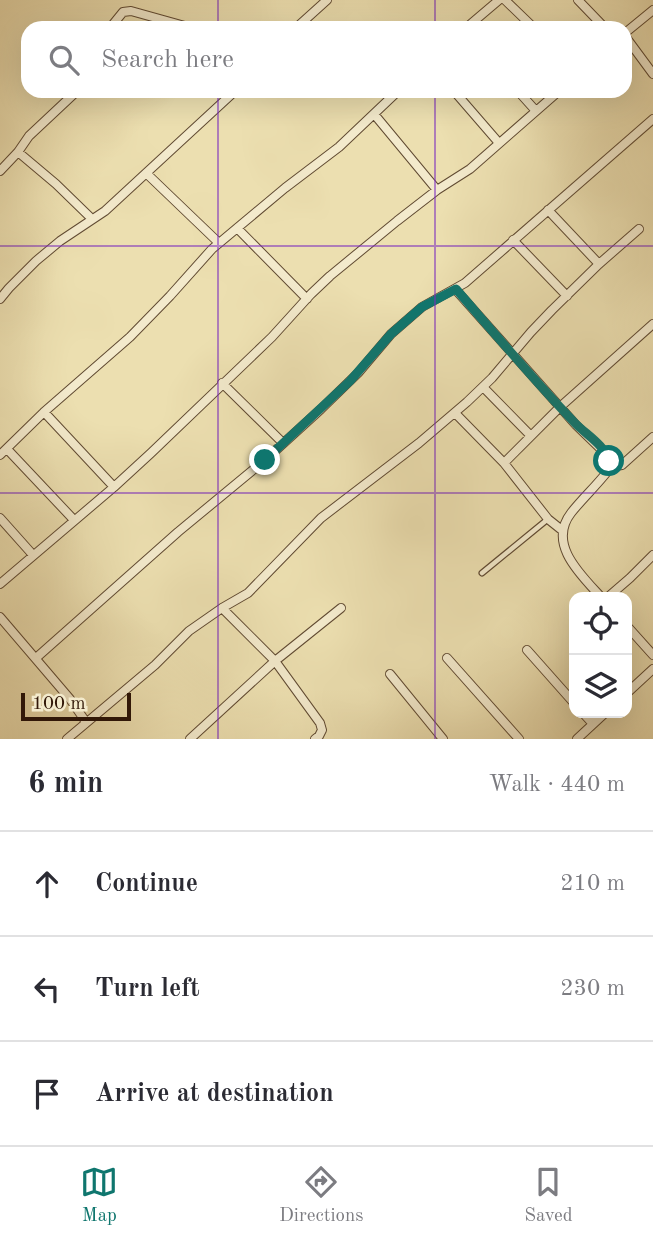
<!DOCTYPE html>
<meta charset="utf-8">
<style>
:root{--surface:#fff;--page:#f2f2f3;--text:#2b2b33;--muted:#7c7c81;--line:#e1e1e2;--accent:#0f766e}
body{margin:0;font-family:"Old Standard TT",serif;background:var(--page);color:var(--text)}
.controls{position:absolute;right:21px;bottom:21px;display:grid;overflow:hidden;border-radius:14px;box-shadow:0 7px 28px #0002}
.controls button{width:63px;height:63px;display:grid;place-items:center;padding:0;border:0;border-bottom:2px solid var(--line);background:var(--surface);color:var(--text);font:35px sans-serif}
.scale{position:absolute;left:21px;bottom:18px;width:110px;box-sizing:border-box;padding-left:7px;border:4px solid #321808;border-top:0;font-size:19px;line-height:24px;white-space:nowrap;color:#321808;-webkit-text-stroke:5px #f3eacc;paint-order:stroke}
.stop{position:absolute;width:21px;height:21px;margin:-16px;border:5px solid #0f766e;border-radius:50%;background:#fff}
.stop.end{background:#0f766e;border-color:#fff;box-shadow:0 2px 7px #0008}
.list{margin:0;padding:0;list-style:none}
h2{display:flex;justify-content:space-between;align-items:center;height:91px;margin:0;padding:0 28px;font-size:30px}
h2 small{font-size:23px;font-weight:400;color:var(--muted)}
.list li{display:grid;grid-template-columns:46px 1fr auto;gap:21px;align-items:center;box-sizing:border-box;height:105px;padding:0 28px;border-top:2px solid var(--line)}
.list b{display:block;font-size:26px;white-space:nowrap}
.list em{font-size:23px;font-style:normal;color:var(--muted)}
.icon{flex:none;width:38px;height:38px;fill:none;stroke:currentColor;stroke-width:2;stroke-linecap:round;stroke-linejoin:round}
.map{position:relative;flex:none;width:653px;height:739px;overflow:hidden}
.search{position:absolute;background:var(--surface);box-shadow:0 7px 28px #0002;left:21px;right:21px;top:21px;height:77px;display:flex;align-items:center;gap:18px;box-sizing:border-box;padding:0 24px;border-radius:21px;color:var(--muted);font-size:26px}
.sheet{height:406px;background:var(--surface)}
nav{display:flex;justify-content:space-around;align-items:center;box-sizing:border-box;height:98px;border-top:2px solid var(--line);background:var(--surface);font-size:19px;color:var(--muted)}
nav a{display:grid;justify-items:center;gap:4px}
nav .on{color:var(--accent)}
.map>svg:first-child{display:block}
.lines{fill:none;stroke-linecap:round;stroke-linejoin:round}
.lane-casing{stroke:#604a32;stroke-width:7}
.street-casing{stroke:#604a32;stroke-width:10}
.lane{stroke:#f3eacc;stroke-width:4.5}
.street{stroke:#f3eacc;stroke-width:8}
.route{stroke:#0f766e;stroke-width:9}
.grid{fill:none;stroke:#7b2cbf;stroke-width:2;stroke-opacity:0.55}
</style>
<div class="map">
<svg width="653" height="739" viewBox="0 0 653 739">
<rect width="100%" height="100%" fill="#ecdfb0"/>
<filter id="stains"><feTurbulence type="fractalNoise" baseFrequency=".00286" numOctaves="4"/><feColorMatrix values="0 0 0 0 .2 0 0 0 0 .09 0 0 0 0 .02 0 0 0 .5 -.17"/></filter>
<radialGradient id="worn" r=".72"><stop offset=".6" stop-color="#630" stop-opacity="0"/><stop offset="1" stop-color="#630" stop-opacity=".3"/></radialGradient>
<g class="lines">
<defs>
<path id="lane" d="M482,573L548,519"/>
<path id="street" d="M505,0L534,28
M578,0L605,28
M110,28L123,12L131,11L192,28
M296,28L327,0
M466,28L499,0
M625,33L653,10
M625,36L653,74
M454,91L499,143
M518,91L536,111
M374,114L437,190
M18,152L56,184L92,219
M0,171L18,152L29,136L77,91
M146,173L219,243
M548,210L599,264
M237,228L307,299
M513,240L567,296
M455,289L576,425L609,457V467L607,472C596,486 582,499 571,513C547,544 581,575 601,597
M0,299L9,288L36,261L60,241L105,211L235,91
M222,383L283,443
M483,387L531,436
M44,412L114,487
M455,413L504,463L548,519L563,531
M7,449L74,520
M0,455L44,412L130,337L170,296L212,249L285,188L339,147L398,91
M504,463L560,407L653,324
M609,467L622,465L653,437
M0,518L33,555
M0,584L114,487L151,453L272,337L311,294L330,276L397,221L437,190L470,169L559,91
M608,597L630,578L653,555
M222,608L275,661L320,723L322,730L319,736L315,739
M0,617L70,699L86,722
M627,626L653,655
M527,650L574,703
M36,658L178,532L265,460L321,409L358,373L391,334L422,307L465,283L653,119
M447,658L519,739
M390,674L443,739
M627,693L653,669
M583,713L593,724
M67,739L155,665L189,631L222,608L248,593L321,518L419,443L467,402L492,378L531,332L552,310L599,264L639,229
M190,739L275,661L341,608
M577,739L605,713"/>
</defs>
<!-- lane casing -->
<use href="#lane" class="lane-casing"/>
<!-- street casing -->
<use href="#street" class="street-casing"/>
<!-- lane -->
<use href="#lane" class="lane"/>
<!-- street -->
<use href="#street" class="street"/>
</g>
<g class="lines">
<!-- route -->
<path class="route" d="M265,460L350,381L391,334L422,307L456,289C495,334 533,379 574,422C585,434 605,445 609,461"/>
</g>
<!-- grid -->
<path class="grid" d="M218,0V28M435,0V28M218,91V739M435,91V739M0,246H653M0,493H653"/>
<rect width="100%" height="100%" filter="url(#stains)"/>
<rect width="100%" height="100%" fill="url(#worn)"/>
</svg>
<div class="controls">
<button><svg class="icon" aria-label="locate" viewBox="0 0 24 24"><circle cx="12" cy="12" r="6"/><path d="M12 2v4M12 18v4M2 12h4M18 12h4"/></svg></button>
<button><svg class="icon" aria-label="layers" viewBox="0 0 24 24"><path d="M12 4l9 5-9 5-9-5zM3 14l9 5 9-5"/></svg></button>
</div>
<div class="scale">100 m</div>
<div class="stop" style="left:609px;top:461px"></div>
<div class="stop end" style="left:265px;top:460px"></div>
<div class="search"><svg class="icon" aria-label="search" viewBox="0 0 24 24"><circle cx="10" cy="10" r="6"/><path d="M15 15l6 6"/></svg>Search here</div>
</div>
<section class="sheet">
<h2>6 min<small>Walk · 440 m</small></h2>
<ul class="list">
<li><svg class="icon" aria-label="ahead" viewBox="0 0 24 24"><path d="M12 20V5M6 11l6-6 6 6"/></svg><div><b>Continue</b></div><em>210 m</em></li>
<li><svg class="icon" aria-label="left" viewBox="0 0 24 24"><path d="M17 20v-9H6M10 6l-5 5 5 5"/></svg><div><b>Turn left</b></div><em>230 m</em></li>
<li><svg class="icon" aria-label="arrive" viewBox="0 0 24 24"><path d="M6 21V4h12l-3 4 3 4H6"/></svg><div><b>Arrive at destination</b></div></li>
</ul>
</section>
<nav>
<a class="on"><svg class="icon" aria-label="map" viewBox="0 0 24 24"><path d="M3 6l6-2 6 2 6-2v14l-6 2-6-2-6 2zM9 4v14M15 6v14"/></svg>Map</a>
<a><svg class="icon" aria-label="directions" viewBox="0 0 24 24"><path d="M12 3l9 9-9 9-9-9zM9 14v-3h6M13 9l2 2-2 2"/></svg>Directions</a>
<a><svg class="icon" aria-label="saved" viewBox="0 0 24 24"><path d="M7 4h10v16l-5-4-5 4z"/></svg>Saved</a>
</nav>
